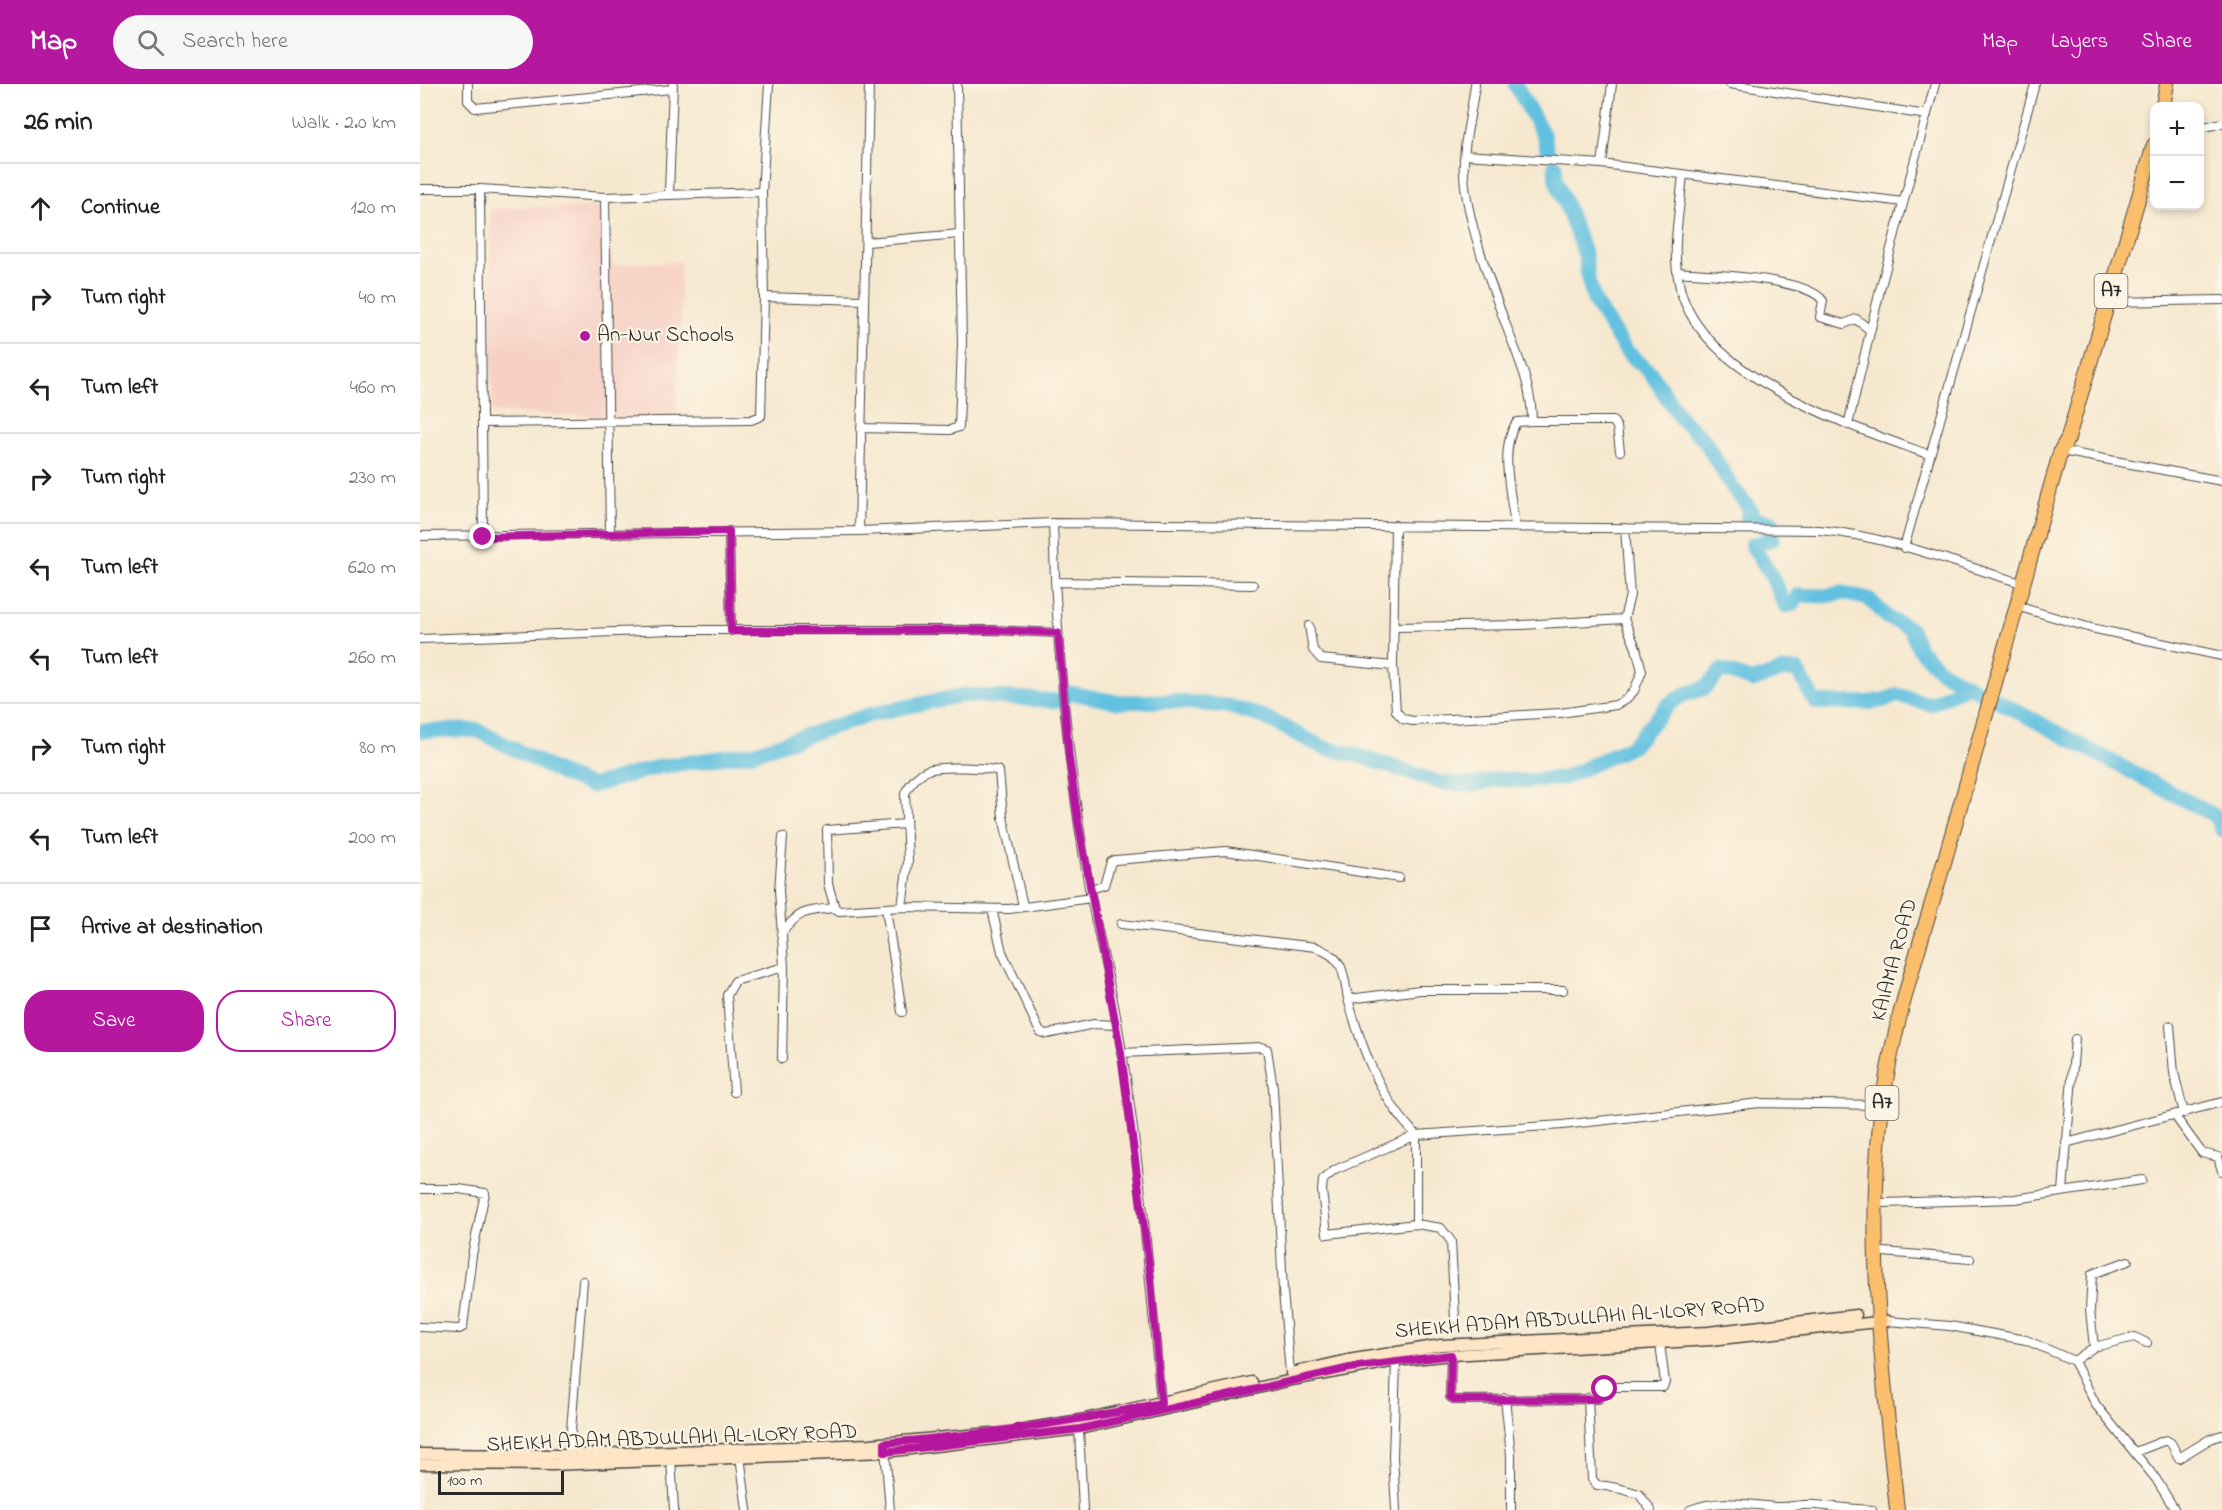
<!DOCTYPE html>
<meta charset="utf-8">
<style>
:root{--surface:#fff;--page:#f6f6f6;--text:#222;--muted:#767676;--line:#e0e0e0;--accent:#b5179e}
body{margin:0;font-family:"Indie Flower",sans-serif;background:var(--page);color:var(--text)}
.controls{position:absolute;right:18px;top:18px;display:grid;overflow:hidden;border-radius:12px;box-shadow:0 3px 9px #0003}
.controls button{width:54px;height:54px;display:grid;place-items:center;padding:0;border:0;border-bottom:2px solid var(--line);background:var(--surface);color:var(--text);font:30px sans-serif}
.scale{position:absolute;left:18px;bottom:15px;width:126px;box-sizing:border-box;padding-left:6px;border:3px solid #2b2b2b;border-top:0;font-size:16px;line-height:21px;white-space:nowrap;color:#2b2b2b;-webkit-text-stroke:4px #fcf5e5;paint-order:stroke}
.stop{position:absolute;width:18px;height:18px;margin:-14px;border:4px solid #b5179e;border-radius:50%;background:#fff}
.stop.end{background:#b5179e;border-color:#fff;box-shadow:0 2px 6px #0008}
.list{margin:0;padding:0;list-style:none}
h2{display:flex;justify-content:space-between;align-items:center;height:78px;margin:0;padding:0 24px;font-size:26px}
h2 small{font-size:20px;font-weight:400;color:var(--muted)}
.list li{display:grid;grid-template-columns:39px 1fr auto;gap:18px;align-items:center;box-sizing:border-box;height:90px;padding:0 24px;border-top:2px solid var(--line)}
.list b{display:block;font-size:22px;white-space:nowrap}
.list em{font-size:20px;font-style:normal;color:var(--muted)}
.actions{display:flex;gap:12px;padding:18px 24px}
.actions a{flex:1;padding:14px 0;border:2px solid var(--accent);border-radius:24px;text-align:center;font-size:21px;color:var(--accent)}
.actions .main{background:var(--accent);color:#fff}
.icon{flex:none;width:33px;height:33px;fill:none;stroke:currentColor;stroke-width:2;stroke-linecap:round;stroke-linejoin:round}
.map{position:relative;flex:none;width:1802px;height:1426px;overflow:hidden}
header{display:flex;align-items:center;gap:36px;box-sizing:border-box;height:84px;padding:0 30px;background:var(--accent);color:#fff}
header strong{font-size:28px}
nav{display:flex;gap:33px;margin-inline-start:auto;font-size:21px}
.search{width:420px;height:54px;background:var(--page);display:flex;align-items:center;gap:15px;box-sizing:border-box;padding:0 21px;border-radius:33px;color:var(--muted);font-size:22px}
main{display:flex}
aside{flex:1;background:var(--surface)}
.map>svg:first-child{display:block}
.built{fill:#f7d1c6}
.lines{fill:none;stroke-linecap:round;stroke-linejoin:round}
.river{stroke:#62c1e0;stroke-width:15}
.street-casing{stroke:#494744;stroke-width:10}
.secondary-casing{stroke:#494744;stroke-width:13}
.highway-casing{stroke:#494744;stroke-width:16}
.street{stroke:#fff;stroke-width:8}
.secondary{stroke:#fde5c5;stroke-width:10}
.highway{stroke:#fabe6d;stroke-width:14}
.route{stroke:#b5179e;stroke-width:8}
.poi-dot{fill:#b5179e;stroke:#fcf5e5;stroke-width:2}
.labels{text-anchor:middle;dominant-baseline:central;stroke-width:4.5;stroke-linejoin:round;paint-order:stroke}
.shield{fill:#fcf5e5;stroke:#6a6863;stroke-width:1.5}
.shield-label{font-size:20px;font-weight:bold;fill:#2b2b2b}
.poi-label{font-size:21px;fill:#2b2b2b;stroke:#fcf5e5;text-anchor:start}
.street-label{font-size:21px;fill:#2b2b2b;stroke:#fcf5e5}
</style>
<header>
<strong>Map</strong>
<div class="search"><svg class="icon" aria-label="search" viewBox="0 0 24 24"><circle cx="10" cy="10" r="6"/><path d="M15 15l6 6"/></svg>Search here</div>
<nav><a>Map</a><a>Layers</a><a>Share</a></nav>
</header>
<main>
<aside>
<h2>26 min<small>Walk · 2.0 km</small></h2>
<ul class="list">
<li><svg class="icon" aria-label="ahead" viewBox="0 0 24 24"><path d="M12 20V5M6 11l6-6 6 6"/></svg><div><b>Continue</b></div><em>120 m</em></li>
<li><svg class="icon" aria-label="right" viewBox="0 0 24 24"><path d="M7 20v-9h11M14 6l5 5-5 5"/></svg><div><b>Turn right</b></div><em>40 m</em></li>
<li><svg class="icon" aria-label="left" viewBox="0 0 24 24"><path d="M17 20v-9H6M10 6l-5 5 5 5"/></svg><div><b>Turn left</b></div><em>460 m</em></li>
<li><svg class="icon" aria-label="right" viewBox="0 0 24 24"><path d="M7 20v-9h11M14 6l5 5-5 5"/></svg><div><b>Turn right</b></div><em>230 m</em></li>
<li><svg class="icon" aria-label="left" viewBox="0 0 24 24"><path d="M17 20v-9H6M10 6l-5 5 5 5"/></svg><div><b>Turn left</b></div><em>620 m</em></li>
<li><svg class="icon" aria-label="left" viewBox="0 0 24 24"><path d="M17 20v-9H6M10 6l-5 5 5 5"/></svg><div><b>Turn left</b></div><em>260 m</em></li>
<li><svg class="icon" aria-label="right" viewBox="0 0 24 24"><path d="M7 20v-9h11M14 6l5 5-5 5"/></svg><div><b>Turn right</b></div><em>80 m</em></li>
<li><svg class="icon" aria-label="left" viewBox="0 0 24 24"><path d="M17 20v-9H6M10 6l-5 5 5 5"/></svg><div><b>Turn left</b></div><em>200 m</em></li>
<li><svg class="icon" aria-label="arrive" viewBox="0 0 24 24"><path d="M6 21V4h12l-3 4 3 4H6"/></svg><div><b>Arrive at destination</b></div></li>
</ul>
<div class="actions"><a class="main">Save</a><a>Share</a></div>
</aside>
<div class="map">
<svg width="1802" height="1426" viewBox="0 0 1802 1426">
<rect width="100%" height="100%" fill="#fcf5e5"/>
<filter id="ink" filterUnits="userSpaceOnUse"><feTurbulence type="fractalNoise" baseFrequency=".0167" numOctaves="2"/><feDisplacementMap in="SourceGraphic" scale="12" xChannelSelector="R" yChannelSelector="G"/><feConvolveMatrix kernelMatrix="1 2 1 2 8 2 1 2 1" color-interpolation-filters="sRGB"/></filter>
<filter id="wash" filterUnits="userSpaceOnUse"><feTurbulence type="fractalNoise" baseFrequency=".008" numOctaves="4" result="noise"/><feDisplacementMap in="SourceGraphic" scale="24" xChannelSelector="R" yChannelSelector="G"/><feGaussianBlur stdDeviation="1.35" result="paint"/><feColorMatrix in="noise" values="0 0 0 0 0 0 0 0 0 0 0 0 0 0 0 0 0 1.4 0 .05"/><feComposite in="paint" operator="in"/></filter>
<g filter="url(#wash)">
<rect width="100%" height="100%" fill="#f6e8cf"/>
<!-- built -->
<path class="built" d="M180,123L194,181L260,178L261,229L255,336L72,328L70,124Z"/>
<g class="lines">
<!-- river -->
<path class="river" d="M1095,0L1124,52L1128,68
M1135,82L1136,96L1165,171L1168,195L1175,219L1206,267L1230,288L1261,335L1284,356L1312,403L1331,426L1327,433L1352,438V455L1332,461L1351,491L1365,522L1373,520L1378,511L1404,512L1423,509L1449,515L1468,534L1490,544L1499,565L1521,587L1795,732L1802,746
M0,647L57,646L146,692L172,702L238,683L333,669L452,630L543,611L640,617L651,609L697,618L753,617L807,622L844,633L904,664L936,671L1021,699L1053,701L1076,695L1106,697L1144,694L1212,662L1249,620L1263,611L1285,604L1302,586L1333,597L1361,587L1377,586L1395,618C1417,619 1459,622 1477,611L1510,620L1548,601"/>
</g>
</g>
<g filter="url(#ink)">
<g class="lines">
<defs>
<path id="street" d="M48,0V17L55,24L252,5
M1055,0C1052,29 1042,62 1044,91C1047,139 1072,204 1089,249C1100,278 1112,305 1112,337L1097,338C1078,364 1092,413 1095,443
M1310,0L1507,31
M1780,44L1802,39
M1045,71L1182,80L1483,118
M1182,80L1192,0
M1263,90C1260,127 1251,162 1259,199C1276,292 1433,343 1510,371
M0,105H60L185,113L342,108
M60,105L63,453
M249,109L253,0
M185,113L190,448
M447,158L540,150
M1258,188C1287,191 1388,193 1403,217L1400,233L1424,240L1436,235L1450,246
M344,213L443,216
M1688,218L1802,216
M1112,337H1193L1197,343L1200,367
M62,339L331,336L341,332L344,213L342,108L349,0
M1428,341L1460,206L1515,0
M441,344L530,346L539,343L542,260L537,0
M1647,368L1802,397
M633,439C636,561 648,683 669,803C677,846 688,889 696,932C718,1059 730,1190 741,1319
M975,441L973,582L976,627L983,635L993,637L1140,629L1196,621L1206,615L1214,607L1222,587L1216,564L1204,535L1210,511L1205,444
M309,447L311,547
M439,447L449,0
M0,452L439,447L633,439L1399,446C1469,452 1537,480 1604,500
M1484,464L1615,0
M635,498L833,501
M1603,524L1671,544L1802,572
M889,542L893,566L901,575L973,582
M975,543L1102,541L1204,535
M0,555L253,546H572L638,549
M670,805L684,801L691,778L695,776L806,767L979,794
M482,823L488,778L485,709C490,700 498,690 508,686C520,682 567,683 579,687L583,733L603,822
M415,824L408,800L407,746L485,740
M466,825L482,928
M572,825L582,868L620,948L627,950L674,940L697,941
M701,840L896,863C906,868 916,872 921,883C925,893 926,905 928,915C942,965 959,1013 996,1051V1140L1021,1144L1031,1157L1035,1235
M361,850C379,826 386,827 415,824L419,827L482,823L589,825L671,814
M929,915L1000,906H1143
M1750,942L1754,989L1764,1029
M701,969L841,963L847,965L853,1004L863,1207L870,1289
M362,975L364,883L359,806L363,753
M314,1008L307,911L315,897L364,883
M1755,1032L1782,1069L1798,1073L1802,1087
M1646,1059L1802,1018
M0,1105H39L65,1109L52,1171L43,1243L39,1245L0,1243
M1643,1107L1655,955
M1462,1119L1595,1115L1722,1096
M996,1140L907,1150L902,1107L903,1096L915,1086L996,1051L1142,1041L1340,1019L1462,1021
M1463,1168L1550,1175
M1467,1237L1530,1242L1606,1256L1654,1277L1676,1321L1736,1395L1755,1426
M1674,1263L1670,1226L1672,1190L1708,1177
M1031,1271L1030,1313L1035,1316L1178,1315L1188,1303H1243L1245,1298L1240,1260
M1654,1277L1674,1263L1714,1253L1727,1259
M1085,1314L1091,1371V1426
M1168,1314L1172,1395L1177,1401C1192,1402 1206,1406 1219,1410L1231,1426
M659,1345L663,1426
M465,1365L470,1426
M1715,1368L1746,1356L1751,1359L1759,1374L1790,1355L1802,1351
M149,1371L163,1197
M320,1372L327,1426
M251,1374L254,1426
M976,1426L973,1373L976,1277
M1270,1426C1298,1414 1329,1421 1358,1423C1370,1423 1383,1420 1396,1421C1414,1423 1433,1425 1452,1426"/>
<path id="secondary" d="M871,1289L928,1276L1021,1261L1288,1248L1436,1231
M598,1346L660,1336L832,1298
M0,1370L149,1371L450,1360L571,1349
M0,1380L132,1381L465,1368L659,1345L872,1296L976,1277L1031,1271L1291,1256L1467,1237"/>
<path id="highway" d="M1743,22L1747,0
M1477,1426C1464,1299 1447,1168 1460,1040C1469,949 1500,862 1525,775C1564,639 1603,503 1641,366L1648,354L1734,61"/>
</defs>
<!-- street casing -->
<use href="#street" class="street-casing"/>
<!-- secondary casing -->
<use href="#secondary" class="secondary-casing"/>
<!-- highway casing -->
<use href="#highway" class="highway-casing"/>
<!-- street -->
<use href="#street" class="street"/>
<!-- secondary -->
<use href="#secondary" class="secondary"/>
<!-- highway -->
<use href="#highway" class="highway"/>
</g>
</g>
<g class="lines" filter="url(#ink)">
<!-- route -->
<path class="route" d="M63,453L309,447L311,547L572,546L638,549L649,674L658,737L701,969L731,1196L741,1319C649,1339 558,1351 465,1359V1368L660,1345L930,1284L1031,1271L1030,1313L1035,1316L1178,1315L1185,1305"/>
</g>
<!-- markers -->
<circle class="poi-dot" cx="165" cy="252" r="6"/>
<g class="labels">
<!-- shield labels -->
<g class="shield">
<rect x="1674.5" y="190" width="33" height="34" rx="4.5"/>
<rect x="1445.5" y="1002" width="33" height="34" rx="4.5"/>
</g>
<g class="shield-label">
<text x="1691" y="207">A7</text>
<text x="1462" y="1019">A7</text>
</g>
<!-- poi labels -->
<g class="poi-label">
<text x="177" y="252">An-Nur Schools</text>
</g>
<!-- street labels -->
<g class="street-label">
<text transform="translate(1475 876) rotate(-75)">KAIAMA ROAD</text>
<text transform="translate(1160 1235) rotate(-4)">SHEIKH ADAM ABDULLAHI AL-ILORY ROAD</text>
<text transform="translate(252 1355) rotate(-2)">SHEIKH ADAM ABDULLAHI AL-ILORY ROAD</text>
</g>
</g>
</svg>
<div class="controls">
<button>+</button>
<button>−</button>
</div>
<div class="scale">100 m</div>
<div class="stop" style="left:1185px;top:1305px"></div>
<div class="stop end" style="left:63px;top:453px"></div>
</div>
</main>
